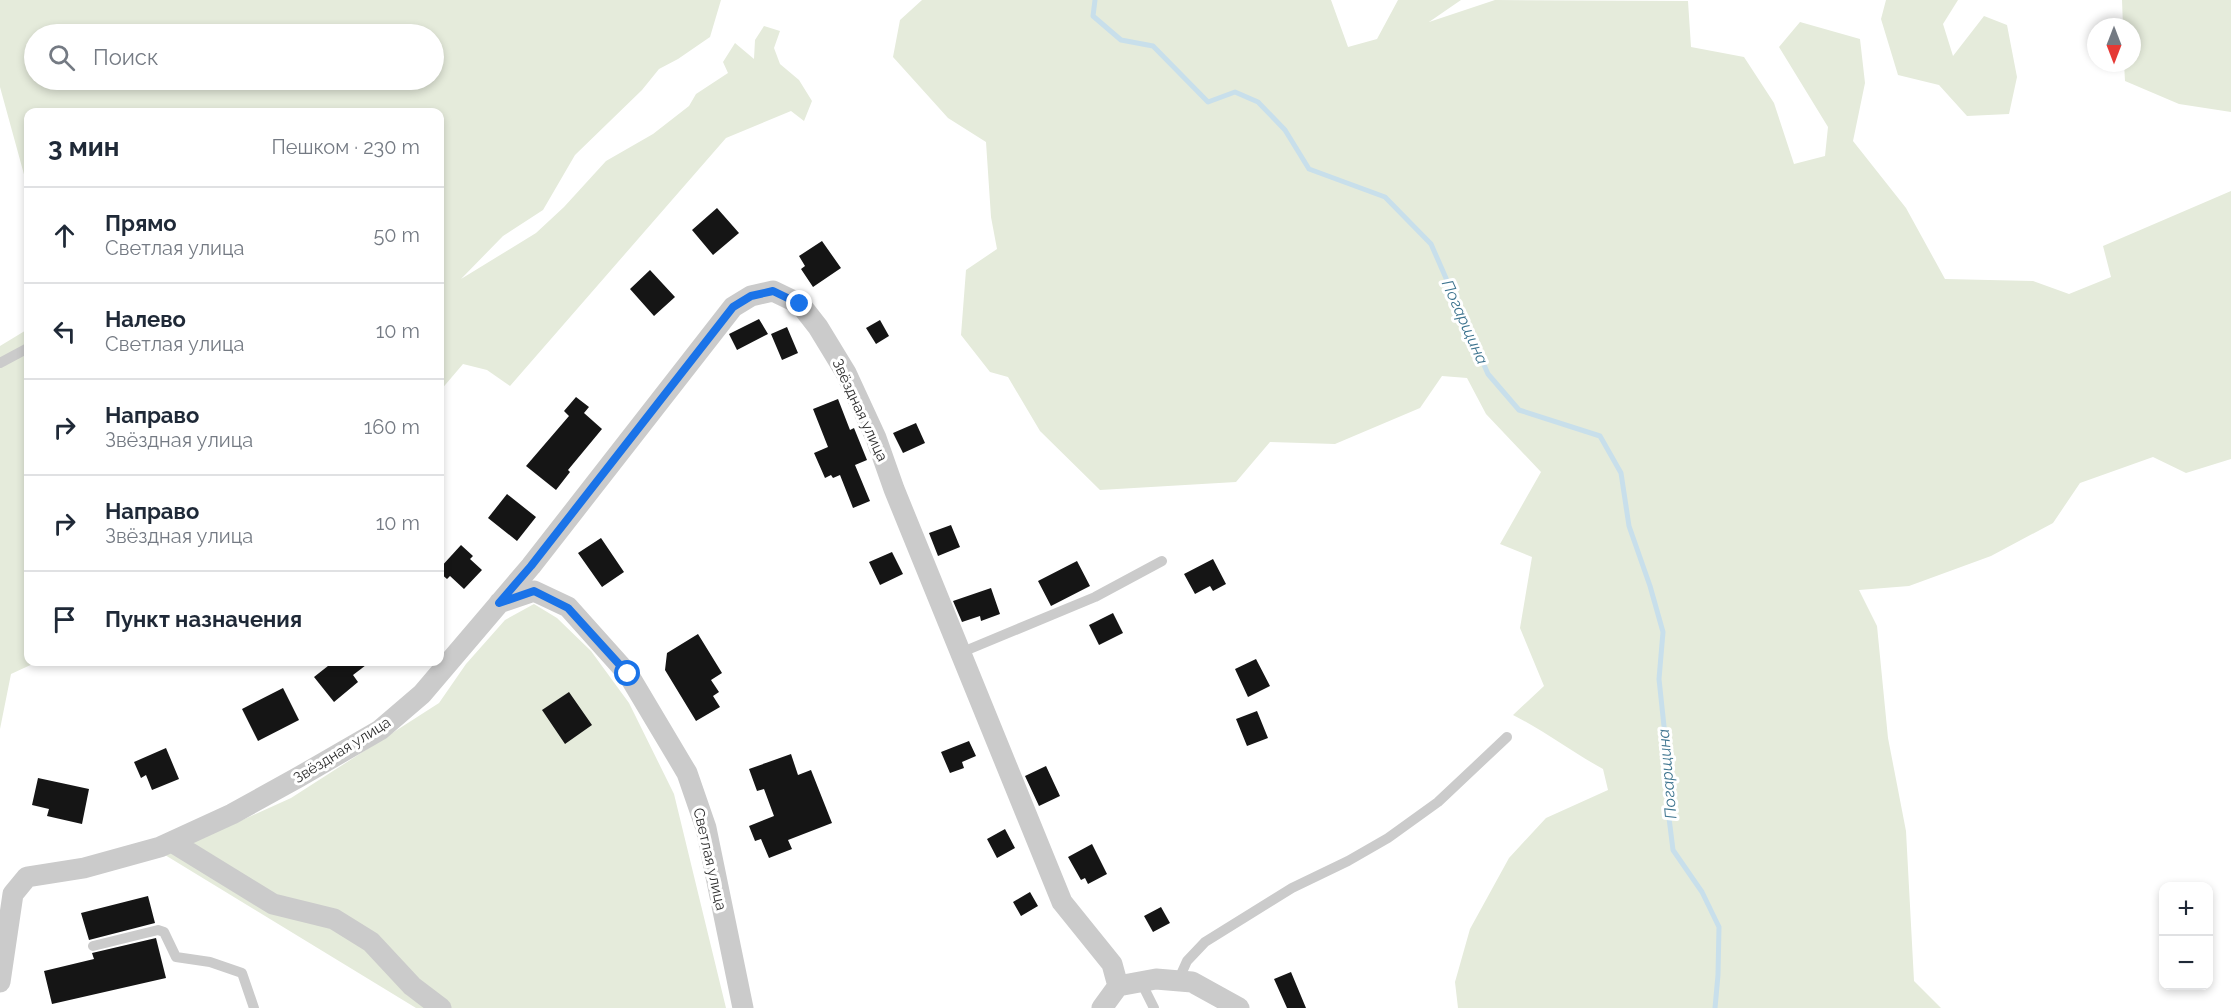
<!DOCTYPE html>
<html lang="ru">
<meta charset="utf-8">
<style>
:root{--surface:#fff;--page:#f6f6f7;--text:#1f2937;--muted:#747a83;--line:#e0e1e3}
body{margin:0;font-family:Raleway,sans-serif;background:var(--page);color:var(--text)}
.controls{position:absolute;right:18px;bottom:18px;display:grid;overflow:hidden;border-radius:12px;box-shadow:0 3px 9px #0003}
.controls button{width:54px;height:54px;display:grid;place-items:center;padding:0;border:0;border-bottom:2px solid var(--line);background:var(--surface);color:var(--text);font:30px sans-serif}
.compass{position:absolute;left:2087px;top:18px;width:54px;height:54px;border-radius:50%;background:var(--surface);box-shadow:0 3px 9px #0003;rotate:180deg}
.stop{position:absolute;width:18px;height:18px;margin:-14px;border:4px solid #1a73e8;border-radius:50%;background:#fff}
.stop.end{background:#1a73e8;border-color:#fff;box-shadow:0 2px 6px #0008}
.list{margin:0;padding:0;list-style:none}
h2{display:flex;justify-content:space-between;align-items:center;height:78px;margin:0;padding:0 24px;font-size:26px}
h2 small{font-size:20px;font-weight:400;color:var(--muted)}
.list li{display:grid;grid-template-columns:39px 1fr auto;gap:18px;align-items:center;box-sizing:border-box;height:96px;padding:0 24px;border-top:2px solid var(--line)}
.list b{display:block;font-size:22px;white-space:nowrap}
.list p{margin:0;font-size:20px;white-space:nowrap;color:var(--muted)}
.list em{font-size:20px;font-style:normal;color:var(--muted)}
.icon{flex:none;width:33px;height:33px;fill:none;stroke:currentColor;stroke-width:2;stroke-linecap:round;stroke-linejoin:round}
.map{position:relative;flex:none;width:2231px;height:1008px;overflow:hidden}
.search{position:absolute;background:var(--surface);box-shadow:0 3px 9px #0003;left:24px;top:24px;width:420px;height:66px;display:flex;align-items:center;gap:15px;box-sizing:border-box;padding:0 21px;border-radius:33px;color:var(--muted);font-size:22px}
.panel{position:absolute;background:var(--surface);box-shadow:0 3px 9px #0003;left:24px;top:108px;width:420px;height:558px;border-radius:12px}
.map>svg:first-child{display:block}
.green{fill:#e5ebdb;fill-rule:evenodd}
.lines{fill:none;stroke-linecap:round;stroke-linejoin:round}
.stream{stroke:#c8dfeb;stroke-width:5}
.building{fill:#151515}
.service{stroke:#cbcbcb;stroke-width:10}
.minor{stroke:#cbcbcb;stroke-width:21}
.route{stroke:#1a73e8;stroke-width:8}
.labels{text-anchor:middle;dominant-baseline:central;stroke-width:6;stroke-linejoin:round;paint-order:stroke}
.street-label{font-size:15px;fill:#2e2e2e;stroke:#fff}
.water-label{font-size:16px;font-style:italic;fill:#3d748f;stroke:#fff}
</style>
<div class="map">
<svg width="2231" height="1008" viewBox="0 0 2231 1008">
<rect width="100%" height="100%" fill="#fff"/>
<!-- green -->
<path class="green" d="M0,0H721L710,37L678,59L659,69L642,90L575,155L543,210L503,236L461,279L536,233L564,207L606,161L653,134L689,106L696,94L728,73L723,62L735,43L754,59L755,40L764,26L780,31L774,48L780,64L799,80L812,101L804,121L791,111L726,138L510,386L487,370L463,364L440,391V112H28V189L0,87ZM34,34H434V80H34Z
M922,0H1331L1348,47L1377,39L1398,0H1461L1429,22L1495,0L1688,1L1691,47L1744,57L1774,103L1794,164L1825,156L1828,127L1779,47L1800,22L1860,39L1865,83L1853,141L1906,208L1945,279L2033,281L2069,294L2111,277L2103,246L2231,191V459L2186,473L2153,457L2080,483L2053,523L1991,556L1909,586L1859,590L1877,626L1888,738L1906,831L1914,981L1941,1008H1458L1455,982L1470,929L1509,858L1546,818L1608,790L1603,769C1572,752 1545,731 1513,715L1544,686L1520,628L1532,557L1500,544L1541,472L1486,414L1467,378L1442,376L1420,408L1335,444L1270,442L1236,482L1100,490L1040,431L1008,377L990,372L961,335L966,270L997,249L991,217L986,142L948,118L893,57L900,20Z
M1886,0H1958L1943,24L1953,56L1984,16L2007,25L2017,77L2009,114L1967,116L1939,85L1898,75L1881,19Z
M2122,0H2231V112L2179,104L2125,81L2124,63H2132V27H2123Z
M28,329V662H37L11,674L0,729V346Z
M534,604L557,618L591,651L629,703L674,794L726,1008H416L165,855L291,798L439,703L466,664L505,620Z"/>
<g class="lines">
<!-- stream -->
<path class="stream" d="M1095,0L1093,16L1121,40L1153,46L1208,102L1235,92L1258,102L1285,130L1309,169L1385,197L1431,244L1488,374L1519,410L1600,436L1621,473L1629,526L1650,586L1663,632L1659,679L1668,764V810L1673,850L1702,892L1719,927L1718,975L1715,1008"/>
</g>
<!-- building -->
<path class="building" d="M717,208L739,233L713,255L692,230Z
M822,241L841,268L813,287L801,269L805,266L799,256Z
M650,270L675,297L654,316L630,289Z
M759,319L768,334L737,350L729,334Z
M880,320L889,336L876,344L866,328Z
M787,327L798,353L782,360L771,334Z
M576,397L589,407L584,413L602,429L568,470L570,472L556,490L526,466L569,416L564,411Z
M838,399L850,430L854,428L867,460L855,465L870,501L853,508L840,475L833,478L831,475L825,478L814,453L828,447L813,409Z
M916,423L925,443L903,453L893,433Z
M507,494L536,517L517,541L488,518Z
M951,525L960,547L938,556L929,533Z
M601,538L624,572L602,587L578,553Z
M461,545L473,556L470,559L482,570L464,589L450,576L447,579L440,573V568Z
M892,552L903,574L880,585L869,562Z
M1213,559L1226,584L1213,591L1210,586L1195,594L1184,574Z
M1077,561L1090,586L1051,606L1038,581Z
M991,588L1000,614L981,621L980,616L962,622L953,601Z
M1113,613L1123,633L1099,645L1089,625Z
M698,634L722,673L711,680L719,692L713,696L720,707L696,721L665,670L667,653Z
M1256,659L1270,686L1248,697L1235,669Z
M333,662H370L353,675L358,682L334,702L314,677Z
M283,688L299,720L258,741L242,709Z
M569,692L592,725L565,744L542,710Z
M1257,711L1268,738L1247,746L1236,719Z
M969,741L976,756L962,762L964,768L950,773L941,752Z
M166,748L179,779L152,790L146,775L141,778L134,762Z
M791,754L798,775L811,770L832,823L788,840L792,849L769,858L761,839L755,841L749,826L774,816L764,789L757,791L749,769Z
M1046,766L1060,796L1039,806L1025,776Z
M38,778L89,789L82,824L47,816L49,809L32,805Z
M1005,829L1015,848L997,858L987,839Z
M1092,844L1107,874L1088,884L1085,878L1081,880L1068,857Z
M1030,892L1038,906L1021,916L1013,902Z
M148,896L155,923L89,940L81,913Z
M1161,907L1170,923L1153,932L1144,916Z
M156,938L166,978L52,1004L44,971L94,959L92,953Z
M1291,972L1306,1008H1287L1274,979Z"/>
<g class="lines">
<!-- service -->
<path class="service" d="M0,363L28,348
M960,653L1095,597L1162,561
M93,946L158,930L164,932L176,957L210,962L242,973L254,1008
M1178,981L1187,961L1205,942L1292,888L1348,861L1388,838L1438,802L1507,737
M1141,982L1154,1008"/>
<!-- minor -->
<path class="minor" d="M499,603L534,591L568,607L628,674L687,773L706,828L743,1008
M172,842L273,904L334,919L371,942L412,986L441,1008
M0,982L13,894L27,877L84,868L160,847L232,814L297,778L380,730L422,694L531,566L733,307L751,296L773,291L800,304L818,327L846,373L876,438L894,489L1062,902L1112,964L1118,986
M1102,1008L1118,986L1156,979L1192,982L1239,1008"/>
</g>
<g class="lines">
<!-- route -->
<path class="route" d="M628,674L568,608L534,591L499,603L531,566L733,307L751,296L773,291L800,304"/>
</g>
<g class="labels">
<!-- street labels -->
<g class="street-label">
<text transform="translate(860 410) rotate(65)">Звёздная улица</text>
<text transform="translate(342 750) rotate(-32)">Звёздная улица</text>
<text transform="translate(710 859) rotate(77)">Светлая улица</text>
</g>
<!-- water labels -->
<g class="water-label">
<text transform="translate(1465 322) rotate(66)">Погарщина</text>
<text transform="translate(1667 774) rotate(-95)">Погарщина</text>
</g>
</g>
</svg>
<div class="controls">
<button>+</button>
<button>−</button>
</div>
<svg class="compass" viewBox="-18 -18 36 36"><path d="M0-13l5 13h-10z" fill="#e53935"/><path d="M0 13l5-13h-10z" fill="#747a83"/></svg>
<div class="stop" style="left:628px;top:674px"></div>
<div class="stop end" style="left:800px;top:304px"></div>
<div class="search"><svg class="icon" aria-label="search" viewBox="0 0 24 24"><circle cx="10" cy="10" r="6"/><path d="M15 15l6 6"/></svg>Поиск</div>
<section class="panel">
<h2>3 мин<small>Пешком · 230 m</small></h2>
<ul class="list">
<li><svg class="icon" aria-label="ahead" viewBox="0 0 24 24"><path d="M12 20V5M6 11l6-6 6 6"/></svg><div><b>Прямо</b><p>Светлая улица</p></div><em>50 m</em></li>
<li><svg class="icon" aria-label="left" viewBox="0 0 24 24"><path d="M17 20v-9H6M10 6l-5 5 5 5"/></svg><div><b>Налево</b><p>Светлая улица</p></div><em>10 m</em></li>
<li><svg class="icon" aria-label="right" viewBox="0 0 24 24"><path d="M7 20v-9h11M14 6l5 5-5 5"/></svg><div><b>Направо</b><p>Звёздная улица</p></div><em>160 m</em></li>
<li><svg class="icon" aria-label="right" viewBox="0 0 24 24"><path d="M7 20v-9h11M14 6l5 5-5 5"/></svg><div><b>Направо</b><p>Звёздная улица</p></div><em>10 m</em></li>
<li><svg class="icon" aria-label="arrive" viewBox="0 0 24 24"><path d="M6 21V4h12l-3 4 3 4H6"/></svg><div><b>Пункт назначения</b></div></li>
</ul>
</section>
</div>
